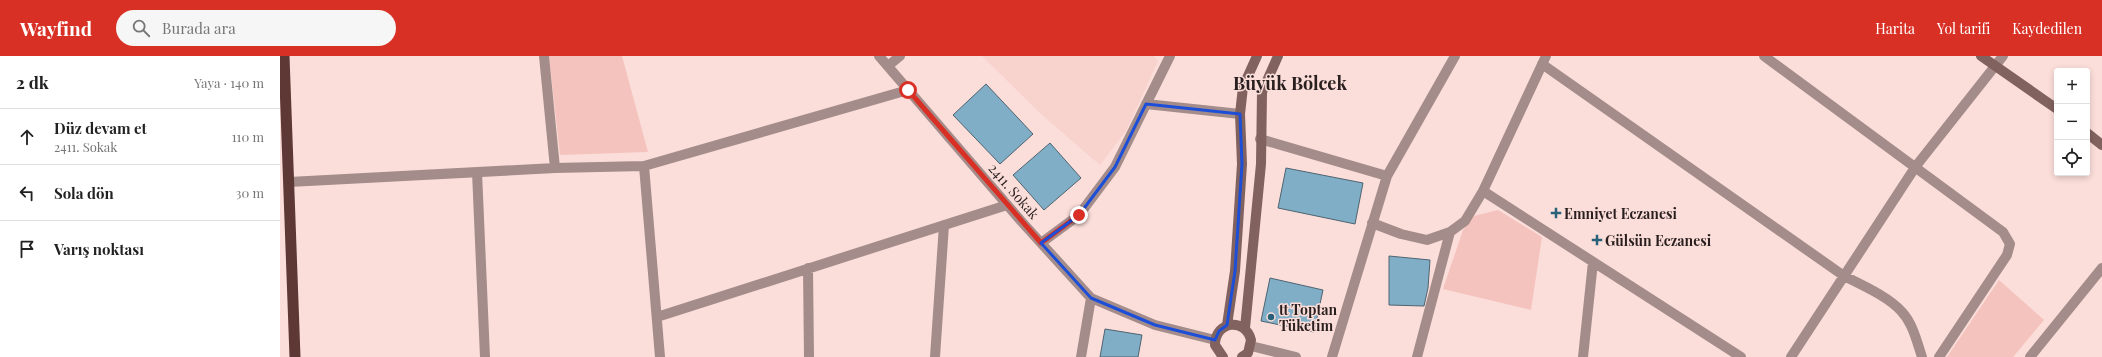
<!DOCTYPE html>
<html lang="tr">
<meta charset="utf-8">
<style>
:root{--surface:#fff;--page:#f6f6f6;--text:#222;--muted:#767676;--line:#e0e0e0;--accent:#d93025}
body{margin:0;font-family:"Playfair Display",serif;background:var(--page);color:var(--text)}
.controls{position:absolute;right:12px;top:12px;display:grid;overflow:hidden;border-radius:4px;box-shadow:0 2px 6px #0003}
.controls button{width:36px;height:36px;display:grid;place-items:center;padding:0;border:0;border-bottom:1px solid var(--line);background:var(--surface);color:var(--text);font:20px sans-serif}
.stop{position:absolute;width:12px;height:12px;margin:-9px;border:3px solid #d93025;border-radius:50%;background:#fff}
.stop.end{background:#d93025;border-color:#fff;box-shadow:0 1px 4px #0008}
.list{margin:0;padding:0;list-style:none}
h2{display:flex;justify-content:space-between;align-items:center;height:52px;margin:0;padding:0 16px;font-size:17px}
h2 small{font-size:13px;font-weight:400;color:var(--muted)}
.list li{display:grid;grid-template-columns:26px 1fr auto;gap:12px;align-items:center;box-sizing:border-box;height:56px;padding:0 16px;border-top:1px solid var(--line)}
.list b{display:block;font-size:15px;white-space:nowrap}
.list p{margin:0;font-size:13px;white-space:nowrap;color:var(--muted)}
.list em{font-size:13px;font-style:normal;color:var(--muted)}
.icon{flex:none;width:22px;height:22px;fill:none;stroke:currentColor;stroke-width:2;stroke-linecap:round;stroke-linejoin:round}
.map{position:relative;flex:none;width:1822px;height:301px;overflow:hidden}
header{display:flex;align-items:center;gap:24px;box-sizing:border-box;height:56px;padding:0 20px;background:var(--accent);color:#fff}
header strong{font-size:19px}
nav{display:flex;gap:22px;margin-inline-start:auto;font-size:14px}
.search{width:280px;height:36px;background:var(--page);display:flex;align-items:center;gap:10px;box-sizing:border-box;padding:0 14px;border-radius:22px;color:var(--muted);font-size:15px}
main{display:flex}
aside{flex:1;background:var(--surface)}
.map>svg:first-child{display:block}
.built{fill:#f8d2cd}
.green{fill:#f5c3bd}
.building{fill:#80aec7;stroke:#4e6470}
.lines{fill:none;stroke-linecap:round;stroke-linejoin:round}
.minor{stroke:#a38c8a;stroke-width:10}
.secondary{stroke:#82625e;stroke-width:10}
.trunk{stroke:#5e3834;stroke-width:11}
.route{stroke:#d93025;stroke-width:5}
.marked{fill:none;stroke:#1d4ed8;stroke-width:3;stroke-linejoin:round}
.poi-dot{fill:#29607a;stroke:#fbdeda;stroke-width:1.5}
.labels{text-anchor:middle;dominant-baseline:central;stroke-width:3;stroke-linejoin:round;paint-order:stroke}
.street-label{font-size:14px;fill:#291f1e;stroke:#fbdeda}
.poi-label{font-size:14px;font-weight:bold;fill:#291f1e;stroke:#fbdeda;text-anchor:start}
.district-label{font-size:18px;font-weight:bold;fill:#291f1e;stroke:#fbdeda}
</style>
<header>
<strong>Wayfind</strong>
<div class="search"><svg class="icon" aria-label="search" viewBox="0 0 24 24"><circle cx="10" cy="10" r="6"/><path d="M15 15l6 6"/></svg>Burada ara</div>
<nav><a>Harita</a><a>Yol tarifi</a><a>Kaydedilen</a></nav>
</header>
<main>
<aside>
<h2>2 dk<small>Yaya · 140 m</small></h2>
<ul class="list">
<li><svg class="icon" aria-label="ahead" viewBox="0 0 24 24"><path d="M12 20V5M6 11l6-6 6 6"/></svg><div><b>Düz devam et</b><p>2411. Sokak</p></div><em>110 m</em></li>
<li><svg class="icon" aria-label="left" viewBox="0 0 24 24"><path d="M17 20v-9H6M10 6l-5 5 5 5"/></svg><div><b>Sola dön</b></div><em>30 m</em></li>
<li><svg class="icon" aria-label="arrive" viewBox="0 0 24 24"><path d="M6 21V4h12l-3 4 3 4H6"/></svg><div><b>Varış noktası</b></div></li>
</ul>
</aside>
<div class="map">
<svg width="1822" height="301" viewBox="0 0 1822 301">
<rect width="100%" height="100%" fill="#fbdeda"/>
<!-- built -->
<path class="built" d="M702,0H874L878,5L846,75L820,109L762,59Z"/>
<!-- green -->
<path class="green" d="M269,0H342L368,96L280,99Z
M1218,154L1262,181L1251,254L1163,233L1183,174L1194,160Z
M1719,224L1764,264L1733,301H1667Z"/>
<!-- building -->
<path class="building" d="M706,28L753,78L720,108L673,59Z
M770,87L801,122L764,154L733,119Z
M1006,112L1083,127L1075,168L998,152Z
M1109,200L1150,204L1148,232L1144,250L1109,249Z
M990,222L1043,234L1034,276L981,265Z
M825,273L862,279L858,301H820Z"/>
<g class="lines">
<!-- minor -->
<path class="minor" d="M264,0L275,112
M599,0L741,165L811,242L875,269L935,284
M1484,0L1723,176L1730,188L1727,199L1659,301
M1262,8L1564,220C1582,229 1609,241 1622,256C1633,268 1637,286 1642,301
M608,10L620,0
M866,48L960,58
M980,83L1107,120
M364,110L380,301
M197,116L205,301
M9,126L275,112L364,110L628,34
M1203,135L1461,301
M1092,167L1121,178L1147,184L1170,176L1185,165L1203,135L1266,0
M761,187L799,159L835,111L890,0
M528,212L529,301
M377,261L727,149
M971,290L1016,301
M655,301L664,169
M801,301L811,242
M1052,301L1107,120L1175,0
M1137,301L1170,176
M1303,301L1313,206
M1511,301L1636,110L1723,0
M1750,301L1822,212"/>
<!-- secondary -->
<path class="secondary" d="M1701,0L1777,53
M1807,77L1822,89
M947,269L955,215L962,108L960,58L963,31L977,0
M965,272L981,108L982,36L998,0
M943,301L935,289C935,265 965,261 971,284L968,297L962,301"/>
<!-- trunk -->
<path class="trunk" d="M4,0L15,301"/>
</g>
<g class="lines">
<!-- route -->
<path class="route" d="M628,34L761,187L799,159"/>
</g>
<!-- marked area -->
<path class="marked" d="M866,48L960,58L962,108L955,215L947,269L939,275L935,284L875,269L811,242L761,187L799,159L835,111Z"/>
<!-- markers -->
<g class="poi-dot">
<path d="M1274 151h4v4h4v4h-4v4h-4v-4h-4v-4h4z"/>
<path d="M1315 178h4v4h4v4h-4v4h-4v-4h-4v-4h4z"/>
<circle cx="991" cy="261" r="4"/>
</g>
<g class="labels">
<!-- street labels -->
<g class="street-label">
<text transform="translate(734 135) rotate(49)">2411. Sokak</text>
</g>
<!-- poi labels -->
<g class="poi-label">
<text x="1284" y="157">Emniyet Eczanesi</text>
<text x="1325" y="184">Gülsün Eczanesi</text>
<text x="999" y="253">tt Toptan<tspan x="999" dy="16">Tüketim</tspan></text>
</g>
<!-- district labels -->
<g class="district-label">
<text x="1010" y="27">Büyük Bölcek</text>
</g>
</g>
</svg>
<div class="controls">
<button>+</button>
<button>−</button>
<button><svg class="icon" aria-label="locate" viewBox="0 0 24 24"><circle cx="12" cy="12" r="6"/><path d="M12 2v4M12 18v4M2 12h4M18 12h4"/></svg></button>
</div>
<div class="stop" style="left:628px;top:34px"></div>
<div class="stop end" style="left:799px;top:159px"></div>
</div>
</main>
